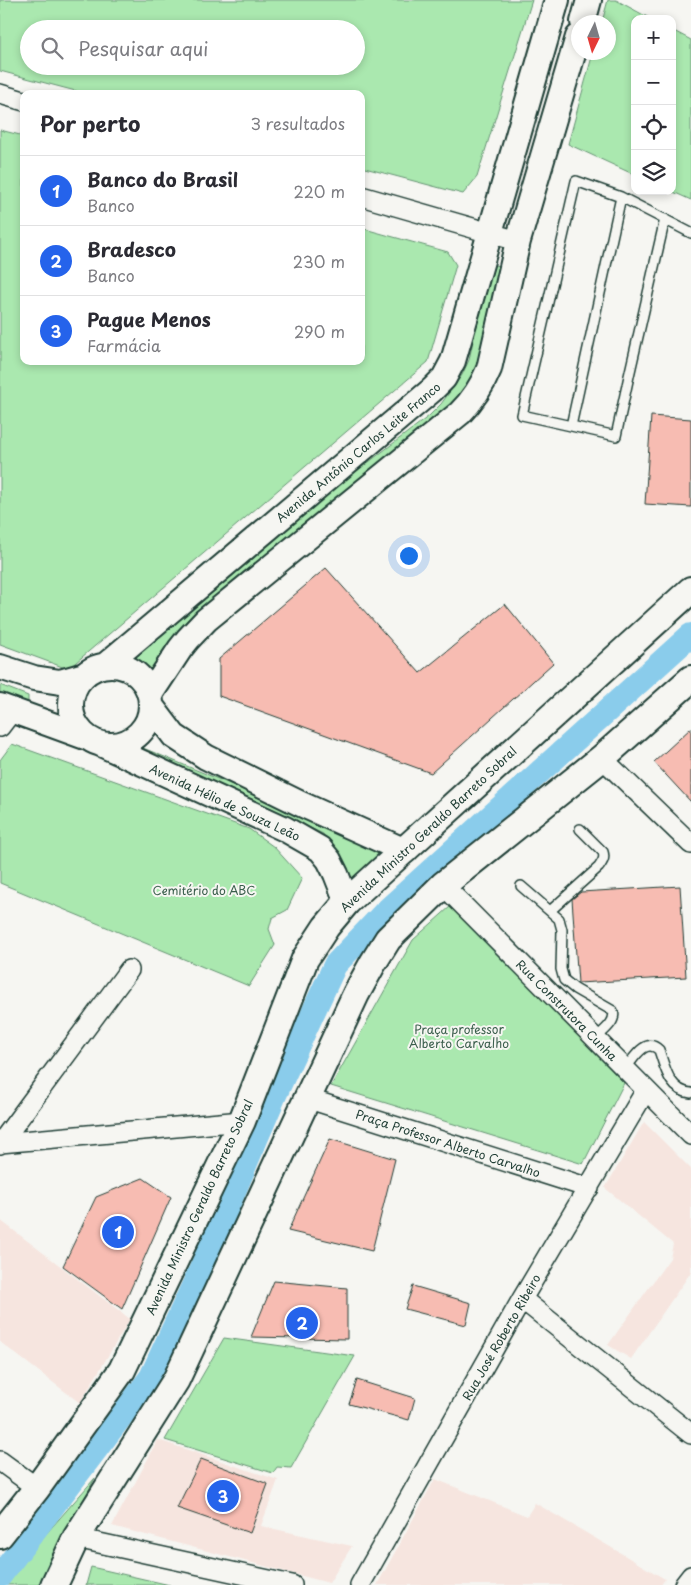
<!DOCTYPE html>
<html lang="pt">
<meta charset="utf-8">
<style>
:root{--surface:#fff;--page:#f2f2f3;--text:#2b2b33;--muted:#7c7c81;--line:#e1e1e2;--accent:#2563eb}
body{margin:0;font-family:"Playpen Sans",sans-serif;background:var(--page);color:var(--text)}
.controls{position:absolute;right:15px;top:15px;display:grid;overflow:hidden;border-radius:10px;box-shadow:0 2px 8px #0003}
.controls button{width:45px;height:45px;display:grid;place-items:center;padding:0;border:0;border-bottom:1px solid var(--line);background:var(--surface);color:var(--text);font:25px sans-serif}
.compass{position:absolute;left:571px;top:15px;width:45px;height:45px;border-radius:50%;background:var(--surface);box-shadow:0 2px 8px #0003;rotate:185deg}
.you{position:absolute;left:408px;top:555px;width:18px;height:18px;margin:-12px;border:4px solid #fff;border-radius:50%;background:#1a73e8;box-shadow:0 0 0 8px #1a73e833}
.badge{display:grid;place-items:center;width:32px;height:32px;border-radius:50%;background:var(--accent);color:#fff;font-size:16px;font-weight:700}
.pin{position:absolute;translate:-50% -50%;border:2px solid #fff;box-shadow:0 1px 5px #0006}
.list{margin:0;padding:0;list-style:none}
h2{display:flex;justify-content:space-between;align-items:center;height:65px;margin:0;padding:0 20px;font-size:21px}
h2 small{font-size:16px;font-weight:400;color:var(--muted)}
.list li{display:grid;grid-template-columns:32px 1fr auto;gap:15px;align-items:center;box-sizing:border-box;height:70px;padding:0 20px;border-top:1px solid var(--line)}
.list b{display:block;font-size:19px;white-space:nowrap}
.list p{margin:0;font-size:16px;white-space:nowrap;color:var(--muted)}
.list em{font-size:16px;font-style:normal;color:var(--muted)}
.icon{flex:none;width:28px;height:28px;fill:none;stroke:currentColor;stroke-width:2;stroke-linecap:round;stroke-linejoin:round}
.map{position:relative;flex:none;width:691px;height:1585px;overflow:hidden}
.search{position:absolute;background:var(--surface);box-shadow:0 2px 8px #0003;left:20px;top:20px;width:345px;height:55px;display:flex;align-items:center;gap:12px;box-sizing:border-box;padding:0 18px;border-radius:28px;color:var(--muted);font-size:19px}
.panel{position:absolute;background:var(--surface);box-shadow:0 2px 8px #0003;left:20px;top:90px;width:345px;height:275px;border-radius:10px}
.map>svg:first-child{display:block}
.built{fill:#f6e5df}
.green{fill:#aae8af;stroke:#649272;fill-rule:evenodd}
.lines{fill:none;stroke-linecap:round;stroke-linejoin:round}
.canal{stroke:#8acceb;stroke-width:24}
.building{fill:#f7bcb2;stroke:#1f3d34}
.service-casing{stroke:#1f3d34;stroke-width:12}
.minor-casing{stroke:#1f3d34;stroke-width:22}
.tertiary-casing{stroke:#1f3d34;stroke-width:28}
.secondary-casing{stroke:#1f3d34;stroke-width:30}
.service{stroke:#f6f6f2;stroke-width:9}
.minor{stroke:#f6f6f2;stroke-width:19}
.tertiary{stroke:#f6f6f2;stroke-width:24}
.secondary{stroke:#f6f6f2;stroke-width:26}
.labels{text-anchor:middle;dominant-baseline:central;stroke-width:4;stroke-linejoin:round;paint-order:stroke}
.street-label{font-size:12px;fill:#1f3d34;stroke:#f6f6f2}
.park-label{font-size:12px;fill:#3b5f4d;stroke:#f6f6f2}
</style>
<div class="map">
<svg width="691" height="1585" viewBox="0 0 691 1585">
<rect width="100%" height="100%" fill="#f6f6f2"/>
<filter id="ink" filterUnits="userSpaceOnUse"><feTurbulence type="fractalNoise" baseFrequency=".02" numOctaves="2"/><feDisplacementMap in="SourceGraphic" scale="10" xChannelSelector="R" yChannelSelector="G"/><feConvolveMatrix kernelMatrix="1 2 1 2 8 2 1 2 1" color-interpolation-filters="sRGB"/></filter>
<g filter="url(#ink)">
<!-- built -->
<path class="built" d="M644,1122L691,1169V1272L631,1359L608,1345L670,1258L673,1244L605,1188Z
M0,1220L130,1319L80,1403L0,1342Z
M158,1440L278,1480L261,1526L352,1546L329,1583L112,1526Z
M435,1479L527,1516L535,1503L665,1579L661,1585H377Z"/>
<!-- green -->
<path class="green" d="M0,0H532L477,177L463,194L361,167V94H87L0,71ZM29,29H356V66H29Z
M608,0H616L651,19H635V175L568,144L593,53L608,52V22H602Z
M672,30L691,40V200L671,191H672Z
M0,130L24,136V361H361V228L448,252L456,265L428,362L68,669L0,644Z
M489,264L505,267L470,393L198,617L155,683L129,664L122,661L289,523L429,416L441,404L462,375L469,360Z
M0,685L28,696V707L0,697Z
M12,744L249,829L274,847L302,878L287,910L272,918L269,929L275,945L249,986L0,883V760Z
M143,748L395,852L357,886L343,862L323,834L264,806L139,757Z
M451,906L624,1083L583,1164L331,1086L413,940Z
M224,1338L355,1356L291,1468L277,1467L273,1473L165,1440Z
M95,1478L39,1585H1L2,1584Z
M91,1567L170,1585H86Z"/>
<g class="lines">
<!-- canal -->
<path class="canal" d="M0,1576L151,1377L200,1271L274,1097L335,965L384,913L691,635"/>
</g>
<!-- building -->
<path class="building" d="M651,416L691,419V507L645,504Z
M326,568L420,673L505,604L553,663L431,773L219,696V659Z
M691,728V802L654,762Z
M680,886L686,977L578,983L572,899L581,892Z
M330,1139L395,1159L372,1251L288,1231Z
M143,1178L171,1197L122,1309L63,1266L96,1197Z
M274,1281L347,1288V1339L251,1337Z
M413,1286L471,1303L466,1325L405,1309Z
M357,1380L415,1398L409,1420L349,1404Z
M201,1459L268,1484L250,1533L177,1508Z"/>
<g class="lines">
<defs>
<path id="service" d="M665,219L629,376L616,436L522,415L576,181L621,197L691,233
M571,426L621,197
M521,886L559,919L562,930L561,969L564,980L575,989L613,1011C617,1022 603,1031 595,1039
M550,911L599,867C603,861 605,858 603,852L580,829
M625,1069C633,1060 645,1036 659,1050C665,1067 669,1091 691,1093"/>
<path id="minor" d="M0,94L24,101
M361,196L518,241
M0,727L13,710
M602,758L691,844
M443,885L691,1135
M306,1098L589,1188
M0,1143L242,1121
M0,1144L129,970
M522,1299L691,1434
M0,1461L37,1488
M76,1538L292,1585
M360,1585L522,1299L646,1090
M684,1585L691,1576"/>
<path id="tertiary" d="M583,22L589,0
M107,664L432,390L444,378L453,361L557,0
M71 705a40 40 0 1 1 80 0a40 40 0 1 1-80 0Z
M0,667L34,678L60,682L81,676
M151,693L180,649L188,639L206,620L460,413C473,400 482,386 489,369L518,241L578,37
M0,706L88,738
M152,707L174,736L206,757L301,804L405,851
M101,744L285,829L320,849L329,860L336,874L347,902"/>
<path id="secondary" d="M0,1535L37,1488L122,1370L242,1121L305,959L326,927L347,902L691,590
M54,1585L76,1538L176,1380L356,994L373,963L388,939L443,885L602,758L691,679"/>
</defs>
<!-- service casing -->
<use href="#service" class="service-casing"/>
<!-- minor casing -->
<use href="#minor" class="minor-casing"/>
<!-- tertiary casing -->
<use href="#tertiary" class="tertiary-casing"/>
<!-- secondary casing -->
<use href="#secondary" class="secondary-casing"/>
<!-- service -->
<use href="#service" class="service"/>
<!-- minor -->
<use href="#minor" class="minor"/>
<!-- tertiary -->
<use href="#tertiary" class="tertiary"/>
<!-- secondary -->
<use href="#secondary" class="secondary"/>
</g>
</g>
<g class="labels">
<!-- street labels -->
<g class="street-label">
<text transform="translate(358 452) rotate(-40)">Avenida Antônio Carlos Leite Franco</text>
<text transform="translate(225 802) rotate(25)">Avenida Hélio de Souza Leão</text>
<text transform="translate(428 829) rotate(-43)">Avenida Ministro Geraldo Barreto Sobral</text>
<text transform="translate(567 1010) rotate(45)">Rua Construtora Cunha</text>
<text transform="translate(448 1143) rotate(18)">Praça Professor Alberto Carvalho</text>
<text transform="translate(199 1207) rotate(-65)">Avenida Ministro Geraldo Barreto Sobral</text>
<text transform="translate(501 1337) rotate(-60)">Rua José Roberto Ribeiro</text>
</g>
<!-- park labels -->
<g class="park-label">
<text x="204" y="890">Cemitério do ABC</text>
<text x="459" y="1029">Praça professor<tspan x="459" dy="14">Alberto Carvalho</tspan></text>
</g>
</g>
</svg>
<div class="controls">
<button>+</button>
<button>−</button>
<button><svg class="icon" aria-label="locate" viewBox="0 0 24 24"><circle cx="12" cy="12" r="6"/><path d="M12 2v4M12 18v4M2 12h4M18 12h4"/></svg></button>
<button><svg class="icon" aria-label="layers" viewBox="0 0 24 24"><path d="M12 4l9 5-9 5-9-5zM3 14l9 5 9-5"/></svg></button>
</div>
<svg class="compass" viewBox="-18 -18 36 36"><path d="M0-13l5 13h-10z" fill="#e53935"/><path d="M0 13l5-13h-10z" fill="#7c7c81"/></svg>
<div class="you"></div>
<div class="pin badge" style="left:118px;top:1232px">1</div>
<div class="pin badge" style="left:302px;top:1323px">2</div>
<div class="pin badge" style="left:223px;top:1496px">3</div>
<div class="search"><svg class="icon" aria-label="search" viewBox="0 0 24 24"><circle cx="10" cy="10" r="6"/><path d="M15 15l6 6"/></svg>Pesquisar aqui</div>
<section class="panel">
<h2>Por perto<small>3 resultados</small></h2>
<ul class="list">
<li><span class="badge">1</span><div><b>Banco do Brasil</b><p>Banco</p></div><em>220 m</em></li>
<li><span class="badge">2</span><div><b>Bradesco</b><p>Banco</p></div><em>230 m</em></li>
<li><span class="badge">3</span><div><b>Pague Menos</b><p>Farmácia</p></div><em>290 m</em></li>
</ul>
</section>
</div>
